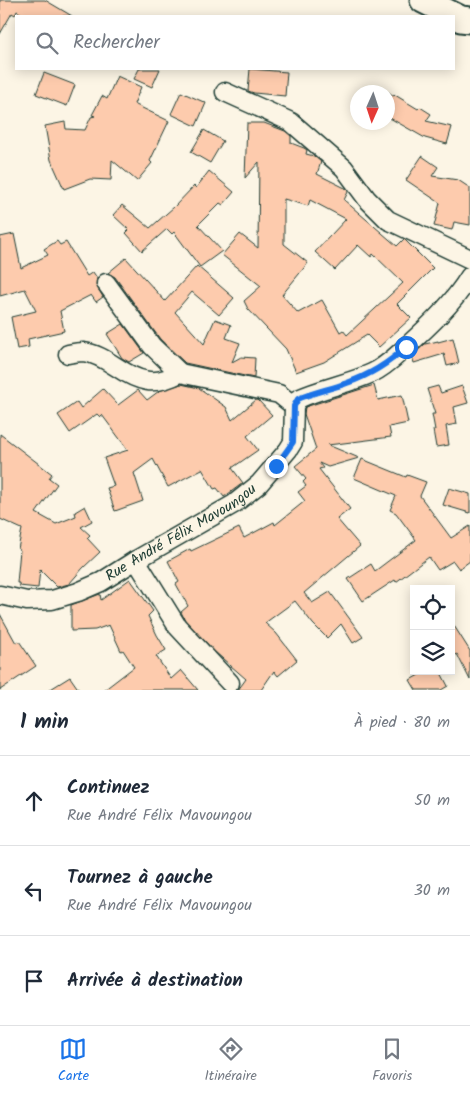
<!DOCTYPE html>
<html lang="fr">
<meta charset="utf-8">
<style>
:root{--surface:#fff;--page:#f6f6f7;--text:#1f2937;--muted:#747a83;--line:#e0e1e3;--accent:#1a73e8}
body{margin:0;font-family:Kalam,sans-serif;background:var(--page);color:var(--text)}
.controls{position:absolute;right:15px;bottom:15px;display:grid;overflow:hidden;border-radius:0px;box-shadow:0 2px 12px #0003}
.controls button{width:45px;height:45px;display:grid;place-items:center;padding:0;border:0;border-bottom:1px solid var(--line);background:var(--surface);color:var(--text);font:25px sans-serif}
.compass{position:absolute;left:350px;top:85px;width:45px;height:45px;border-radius:50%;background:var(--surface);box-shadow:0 2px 12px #0003;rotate:183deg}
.stop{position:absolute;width:15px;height:15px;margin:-11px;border:4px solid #1a73e8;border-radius:50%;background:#fff}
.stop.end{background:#1a73e8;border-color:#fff;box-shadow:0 1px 5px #0008}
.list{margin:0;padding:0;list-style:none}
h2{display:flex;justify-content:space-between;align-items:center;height:65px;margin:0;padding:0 20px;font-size:21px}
h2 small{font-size:16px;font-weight:400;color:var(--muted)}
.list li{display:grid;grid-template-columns:32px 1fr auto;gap:15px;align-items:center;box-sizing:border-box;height:90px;padding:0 20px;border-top:1px solid var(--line)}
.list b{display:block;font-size:19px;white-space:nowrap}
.list p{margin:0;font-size:16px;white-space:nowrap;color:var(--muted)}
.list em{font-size:16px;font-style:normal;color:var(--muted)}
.icon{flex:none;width:28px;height:28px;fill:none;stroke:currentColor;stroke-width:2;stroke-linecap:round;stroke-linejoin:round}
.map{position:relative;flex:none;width:470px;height:690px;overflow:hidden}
.search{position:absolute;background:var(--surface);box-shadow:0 2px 12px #0003;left:15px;right:15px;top:15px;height:55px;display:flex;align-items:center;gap:12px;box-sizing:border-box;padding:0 18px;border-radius:0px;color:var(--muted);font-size:19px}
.sheet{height:335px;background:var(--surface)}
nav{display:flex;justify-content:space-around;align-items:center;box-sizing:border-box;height:70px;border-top:1px solid var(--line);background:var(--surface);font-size:14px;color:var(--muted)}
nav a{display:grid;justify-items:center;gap:2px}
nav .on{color:var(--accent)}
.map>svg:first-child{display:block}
.building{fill:#fdcbad;stroke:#1f3d34;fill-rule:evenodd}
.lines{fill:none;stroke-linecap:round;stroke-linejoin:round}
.street-casing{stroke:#1f3d34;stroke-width:21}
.secondary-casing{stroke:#1f3d34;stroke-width:29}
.street{stroke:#fcf5e5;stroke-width:18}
.secondary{stroke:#fcf5e5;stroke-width:25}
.route{stroke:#1a73e8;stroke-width:6}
.labels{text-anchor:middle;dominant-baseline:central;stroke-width:4.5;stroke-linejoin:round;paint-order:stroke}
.street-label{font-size:15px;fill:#1f3d34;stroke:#fcf5e5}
</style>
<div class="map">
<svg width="470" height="690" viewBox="0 0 470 690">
<rect width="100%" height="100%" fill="#fcf5e5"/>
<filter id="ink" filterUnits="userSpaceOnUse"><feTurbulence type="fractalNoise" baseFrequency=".02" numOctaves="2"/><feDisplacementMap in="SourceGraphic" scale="10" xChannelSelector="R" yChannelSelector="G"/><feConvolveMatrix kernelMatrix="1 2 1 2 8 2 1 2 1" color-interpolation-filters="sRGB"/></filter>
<g filter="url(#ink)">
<!-- building -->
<path class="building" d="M0,0H45L72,16H25L17,11L15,15L12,13L0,34Z
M139,69H160L152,87L134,79Z
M250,69L287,72L285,96L254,93L248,91Z
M44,73L75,85L67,106L36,94Z
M117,76L141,87L134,104L169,121L150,161L152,163L137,181L112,160L111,180L90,179L64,189L51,160L45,126L65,122L66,129L85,130L91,117L95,116L92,115L102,96L107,99Z
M181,92L206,103L196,126L171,114Z
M388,92L394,96L395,95L418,109L420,107L431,114L426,121L452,127L447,144L425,138L388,117Z
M247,123H264L285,131L291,136V143L304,148L307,150L306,154L314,156L321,162L317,174L347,189L348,192L344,200L397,246L404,239L433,268L397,304L411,318L379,347L367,335L324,362L296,372L286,349L248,309L244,301L261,286L222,255L240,234L258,248L259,162L245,178ZM284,199L308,206L310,200L346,219L315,252L335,270L358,245L371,257L373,254L403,283L347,335L343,330L340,332L322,300L298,313L282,295L308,263L284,244Z
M204,130L223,141L210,163L191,152Z
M422,156L438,167L432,176L458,180L470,188V225L454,222L452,230L434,226L440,203L406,180Z
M209,171L234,192L223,205L220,203L198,225L222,251L200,267L174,232L172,234L167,229L142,251L126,233L129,230L113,215L122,205L150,228L174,207L194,186L196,188Z
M14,234L21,268L48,255L44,249L57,241L60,245L66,242L87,276L93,272L97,278L96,285L103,297L96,302L91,295L60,311L64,331L28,339L29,347L17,349L11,317L36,311L25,289L0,296V237Z
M126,258L165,301L197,266L234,298L219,315L192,292L175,312L204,344L215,319L231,325L226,338L240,343L232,362L241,357L255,358L254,378L185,363L160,339L115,277L108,273Z
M123,324L144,353L129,362L122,358L107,334Z
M453,338L459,363L447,366L444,354L414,363L412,356L425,344L438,341V342Z
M181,384L199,388L226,407L232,420L256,400L259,401L272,415L247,436L258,450L232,468L243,483L224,497L217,488L214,489L202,469L168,487L153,459L134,473L143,501L115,511L107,488L114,486L104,458L128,450L102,415L100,417L97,414L70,433L58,415L77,402L81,408L103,389L118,405L138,390L147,400L159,391Z
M374,385L378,400L402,395L408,423L389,427L391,437L328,445L359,458L328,467L319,463L323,468L319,469L350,509L337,519L360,546L304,593L312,603L330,592L363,637L353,643L341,624L327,638L313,624L295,601L265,623L276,633L297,660L278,676L274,671L261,690H238L246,679L215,652L185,620L181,612L188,606L176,584L179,582L168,561L190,549L191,551L239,528L244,538L274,522L275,525L305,501L298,492L306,486L303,482L306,479L295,466L316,449L304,414L305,407Z
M438,386L441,393L462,386L468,403L454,407L457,424L446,426L449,445L436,447L433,430H435L432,414H435L427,389Z
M0,434L52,474L49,478L57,484L36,513L56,524L76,516L75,512L85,506L92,521L81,527L90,535L87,538L100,552L83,568L69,584L57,587L40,570L38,588L19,586V583H17L20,550L18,549L22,529L0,519Z
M362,459L406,477L407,475L426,482L420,496L451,538L470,526V561L459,569L453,561L438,570L429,557L396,582L395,580L363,601L348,579L371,564L375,571L416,540L396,513L390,510L396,496L354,478Z
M449,488L470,494V513L443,505Z
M130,579L153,611L148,616L157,635L166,650L156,656L171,679L181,670L198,690H104L134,667L123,650L121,651L109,625L95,630L71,631V605L100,594L101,600Z
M0,614L16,643L19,641L36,666L0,690Z
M451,621L470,651V680L457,654L451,658Z
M426,671H440L448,686L441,690H416L410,680Z
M70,677L79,690H49Z"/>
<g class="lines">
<defs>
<g id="street">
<path d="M225,92L291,122L344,168L367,199L388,220L470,259"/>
<path d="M106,283L152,346L180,373"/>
<path d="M68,354C73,353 78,352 83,352C95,353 106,360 115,366C139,382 154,387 180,373L279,394L294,406"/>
<path d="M136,560L177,626L230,683"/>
<path id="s1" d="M0,595L27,601L52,600L78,592L101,582L136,560L234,504L259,484L288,450L293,442L294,406L298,399C322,388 348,384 372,373C385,367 395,357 405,348C429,326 453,304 470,276"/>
</g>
<path id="secondary" d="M423,0L461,19L470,20"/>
</defs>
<!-- street casing -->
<use href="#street" class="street-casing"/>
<!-- secondary casing -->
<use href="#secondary" class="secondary-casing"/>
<!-- street -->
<use href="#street" class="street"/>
<!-- secondary -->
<use href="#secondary" class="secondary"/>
</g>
</g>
<g class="lines" filter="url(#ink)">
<!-- route -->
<path class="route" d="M276,466L293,442L294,406L298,399C314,392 331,389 347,383C370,375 388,364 406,347"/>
</g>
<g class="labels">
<!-- street labels -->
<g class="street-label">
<text stroke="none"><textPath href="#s1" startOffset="199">Rue André Félix Mavoungou</textPath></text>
</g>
</g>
</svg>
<div class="controls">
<button><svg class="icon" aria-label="locate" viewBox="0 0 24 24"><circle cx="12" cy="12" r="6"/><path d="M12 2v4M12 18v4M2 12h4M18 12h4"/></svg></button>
<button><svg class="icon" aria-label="layers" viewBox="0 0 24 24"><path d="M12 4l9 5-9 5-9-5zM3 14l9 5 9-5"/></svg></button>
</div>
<svg class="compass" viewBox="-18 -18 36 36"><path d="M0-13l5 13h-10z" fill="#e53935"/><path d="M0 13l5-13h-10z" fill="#747a83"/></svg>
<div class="stop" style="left:406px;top:347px"></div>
<div class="stop end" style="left:276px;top:466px"></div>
<div class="search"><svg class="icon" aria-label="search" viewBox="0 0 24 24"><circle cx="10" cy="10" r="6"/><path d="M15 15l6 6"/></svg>Rechercher</div>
</div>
<section class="sheet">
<h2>1 min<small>À pied · 80 m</small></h2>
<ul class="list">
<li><svg class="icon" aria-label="ahead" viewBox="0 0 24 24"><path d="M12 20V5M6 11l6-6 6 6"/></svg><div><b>Continuez</b><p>Rue André Félix Mavoungou</p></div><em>50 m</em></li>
<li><svg class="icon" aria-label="left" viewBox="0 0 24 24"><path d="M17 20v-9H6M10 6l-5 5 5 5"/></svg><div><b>Tournez à gauche</b><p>Rue André Félix Mavoungou</p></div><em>30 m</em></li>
<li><svg class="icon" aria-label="arrive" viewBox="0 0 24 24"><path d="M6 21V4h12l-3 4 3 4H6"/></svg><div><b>Arrivée à destination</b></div></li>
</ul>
</section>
<nav>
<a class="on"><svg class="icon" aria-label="map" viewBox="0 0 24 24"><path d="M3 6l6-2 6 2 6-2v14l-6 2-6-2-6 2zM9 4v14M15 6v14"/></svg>Carte</a>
<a><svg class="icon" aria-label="directions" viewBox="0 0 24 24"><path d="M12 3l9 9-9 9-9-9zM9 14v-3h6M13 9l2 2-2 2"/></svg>Itinéraire</a>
<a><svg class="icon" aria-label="saved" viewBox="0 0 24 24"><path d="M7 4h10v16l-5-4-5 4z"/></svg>Favoris</a>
</nav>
